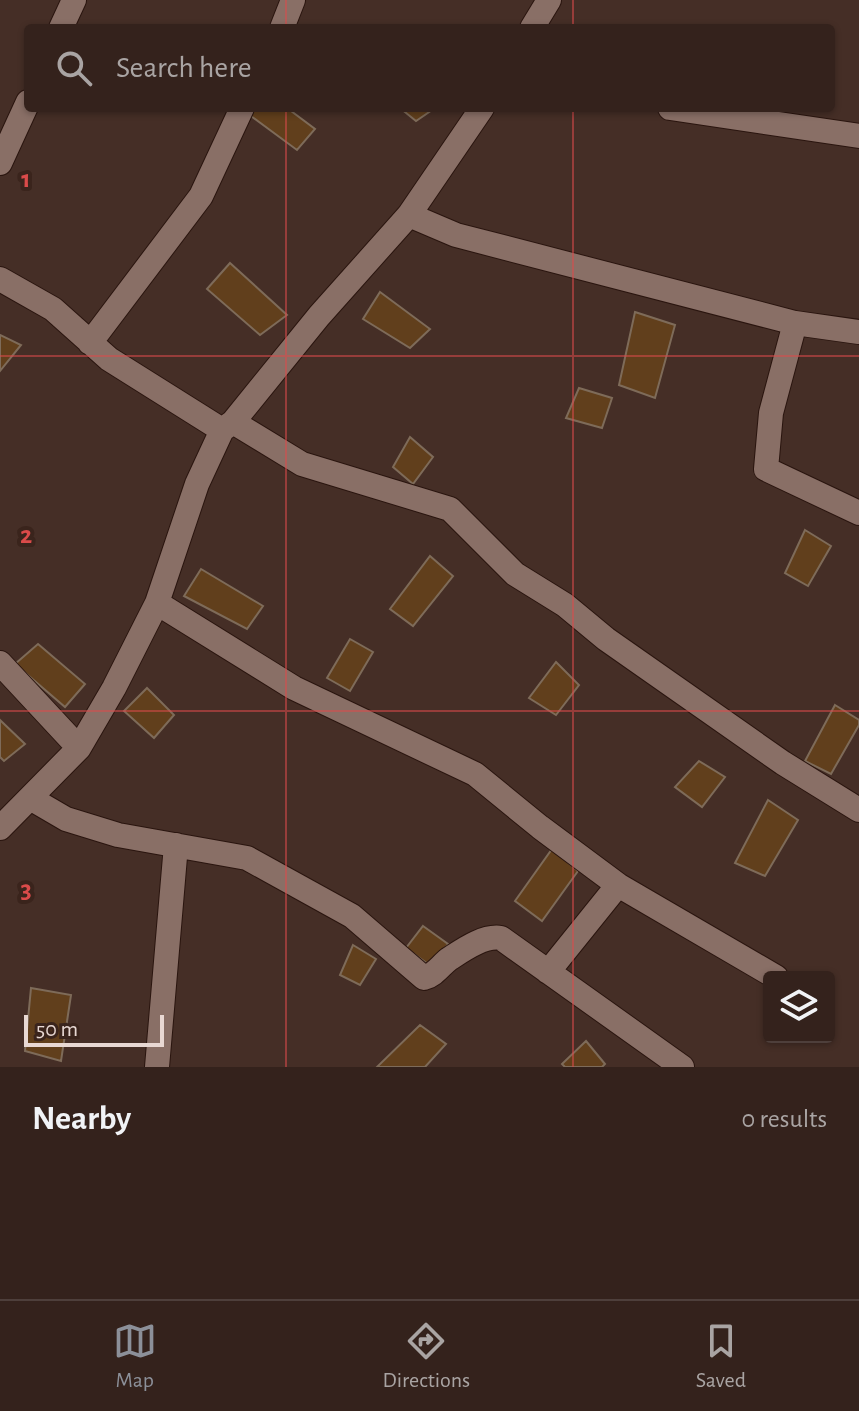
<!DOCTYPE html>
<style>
:root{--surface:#34221c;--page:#3c2a25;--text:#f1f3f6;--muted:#a9a4a3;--line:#4e3f3b;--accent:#8c9099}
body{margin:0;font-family:"Alegreya Sans",sans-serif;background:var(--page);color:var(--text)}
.controls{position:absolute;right:24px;bottom:24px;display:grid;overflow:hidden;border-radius:8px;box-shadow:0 2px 6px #0004}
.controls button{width:72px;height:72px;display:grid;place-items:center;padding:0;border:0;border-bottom:2px solid var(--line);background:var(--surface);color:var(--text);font:40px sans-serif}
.scale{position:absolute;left:24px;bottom:20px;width:140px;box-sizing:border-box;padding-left:8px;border:4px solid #e8d8d3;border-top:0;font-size:22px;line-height:28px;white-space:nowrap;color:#e8d8d3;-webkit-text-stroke:6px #3a241c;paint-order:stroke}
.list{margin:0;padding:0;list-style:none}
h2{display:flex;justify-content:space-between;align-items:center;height:104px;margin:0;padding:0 32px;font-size:34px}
h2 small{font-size:26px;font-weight:400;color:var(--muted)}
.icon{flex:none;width:44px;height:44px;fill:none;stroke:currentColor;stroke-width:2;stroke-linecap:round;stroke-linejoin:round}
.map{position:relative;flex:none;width:859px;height:1067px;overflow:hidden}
.search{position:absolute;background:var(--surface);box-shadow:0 2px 6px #0004;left:24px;right:24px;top:24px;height:88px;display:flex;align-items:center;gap:20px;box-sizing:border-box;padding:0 28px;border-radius:8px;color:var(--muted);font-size:30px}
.sheet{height:232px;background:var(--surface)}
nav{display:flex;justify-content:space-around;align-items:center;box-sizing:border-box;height:112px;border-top:2px solid var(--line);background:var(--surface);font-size:22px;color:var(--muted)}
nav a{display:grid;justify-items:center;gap:4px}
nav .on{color:var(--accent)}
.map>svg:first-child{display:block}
.building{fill:#613f1c;stroke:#7e6b59;stroke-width:2}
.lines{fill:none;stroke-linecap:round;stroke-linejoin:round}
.minor-casing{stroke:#2a150f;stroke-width:26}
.minor{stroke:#896f66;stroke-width:24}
.grid{fill:none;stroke:#da4b4a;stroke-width:2;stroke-opacity:0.55}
.grid-label{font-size:26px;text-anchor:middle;font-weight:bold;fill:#da4b4a;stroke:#3a241c;stroke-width:8;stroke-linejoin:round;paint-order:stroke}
</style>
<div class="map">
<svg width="859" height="1067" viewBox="0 0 859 1067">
<rect width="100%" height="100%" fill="#452e26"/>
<!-- building -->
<path class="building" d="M245,108H287L315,129L297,150L244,111Z
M400,108H435L416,121Z
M230,263L287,315L260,335L207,289Z
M380,292L430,329L410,348L363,319Z
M635,312L675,325L655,398L619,385Z
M0,335L21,345L0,371Z
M579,388L612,398L602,428L566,418Z
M410,437L433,457L413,484L393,467Z
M805,530L831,546L808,586L785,573Z
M430,556L453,576L413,626L390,609Z
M201,569L263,606L247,629L184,596Z
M350,639L373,652L350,691L327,678Z
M38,644L85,684L65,707L15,664Z
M556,662L579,685L556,715L529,698Z
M147,688L174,715L154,738L124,711Z
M835,705L859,720V725L831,774L805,761Z
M0,720L25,744L4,761L0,757Z
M699,761L725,777L702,807L675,787Z
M768,800L798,820L765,876L735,863Z
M552,849L578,871L542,921L515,901Z
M423,926L448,944L432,967L406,948Z
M353,945L376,959L360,985L340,975Z
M31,988L71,995L61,1061L25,1051Z
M420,1025L446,1044L425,1067H377Z
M586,1041L605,1064L602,1067H565L562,1064Z"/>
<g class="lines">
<defs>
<path id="minor" d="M61,28L74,0
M282,28L293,0
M532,28L549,0
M670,108L859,136
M0,163L28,102
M409,215L456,235L795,323L771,413L766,469L859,513
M0,279L53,309L109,359L222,430
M795,323L859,332
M90,343L201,196L242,108
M233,422L302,464L450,509L515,574L565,605L606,639L783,763L859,810
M157,603L294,688L475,774L540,827L618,885L548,972
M0,663L79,748
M30,798L66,819L118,835L247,858L352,916L424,978C435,975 440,966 449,959C463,950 484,935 501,938L682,1067
M0,828L79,748L114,688L157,603L197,484L222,430L233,422L319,316L409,215L482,108
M618,885L776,977
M157,1067L176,845"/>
</defs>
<!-- minor casing -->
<use href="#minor" class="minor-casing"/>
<!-- minor -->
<use href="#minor" class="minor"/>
</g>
<!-- grid -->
<path class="grid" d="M286,0V28M573,0V28M286,108V1067M573,108V1067M0,356H859M0,711H859"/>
<g class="grid-label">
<text x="26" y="187">1</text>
<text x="26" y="543">2</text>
<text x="26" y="898">3</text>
</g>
</svg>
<div class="controls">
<button><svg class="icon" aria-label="layers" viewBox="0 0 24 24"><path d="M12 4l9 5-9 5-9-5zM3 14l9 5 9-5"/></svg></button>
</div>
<div class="scale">50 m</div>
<div class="search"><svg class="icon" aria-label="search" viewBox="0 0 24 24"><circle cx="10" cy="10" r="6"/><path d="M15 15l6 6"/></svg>Search here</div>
</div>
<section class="sheet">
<h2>Nearby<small>0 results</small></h2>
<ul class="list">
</ul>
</section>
<nav>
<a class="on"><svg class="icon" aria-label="map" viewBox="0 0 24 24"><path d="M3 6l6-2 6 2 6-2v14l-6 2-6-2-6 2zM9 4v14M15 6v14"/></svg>Map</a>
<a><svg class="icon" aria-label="directions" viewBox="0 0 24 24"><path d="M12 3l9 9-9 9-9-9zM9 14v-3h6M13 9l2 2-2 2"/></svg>Directions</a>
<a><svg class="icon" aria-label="saved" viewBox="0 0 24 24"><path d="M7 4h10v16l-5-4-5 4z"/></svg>Saved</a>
</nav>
